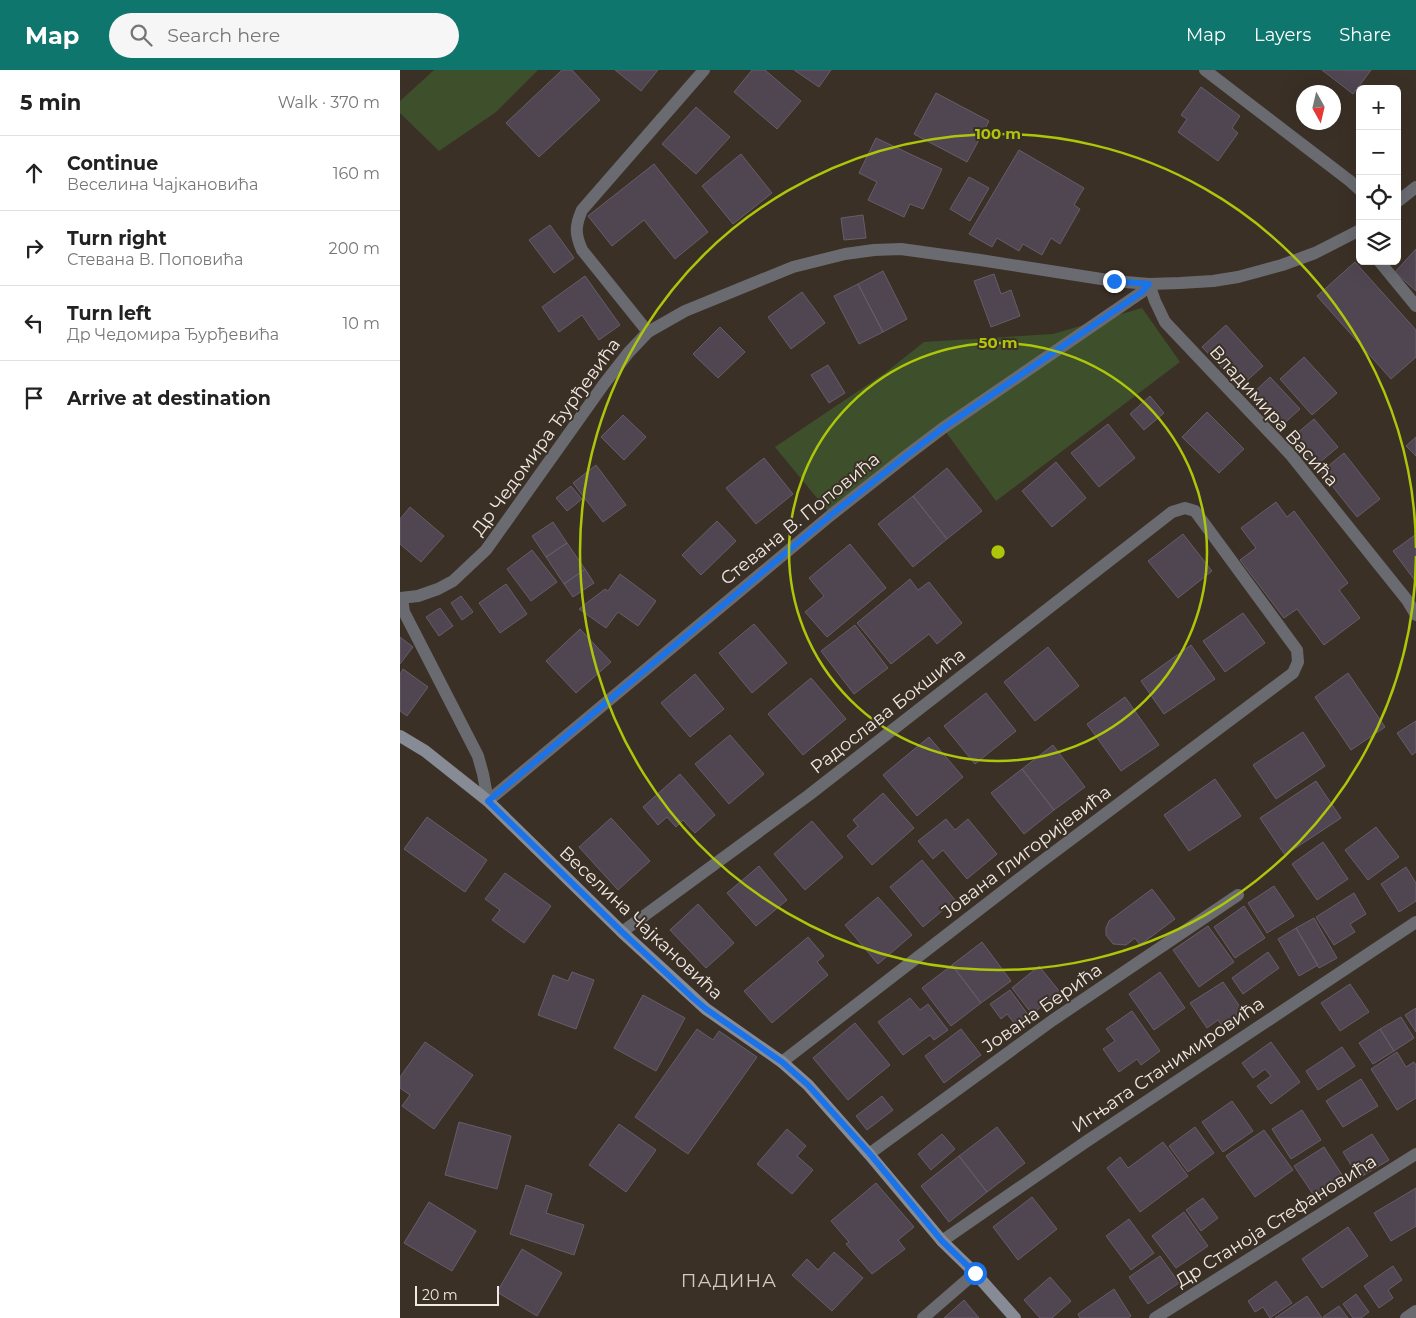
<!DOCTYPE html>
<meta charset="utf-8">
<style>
:root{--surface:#fff;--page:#f6f6f6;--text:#222;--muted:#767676;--line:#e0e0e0;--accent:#0f766e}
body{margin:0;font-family:Montserrat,sans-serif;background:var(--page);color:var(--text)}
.controls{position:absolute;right:15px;top:15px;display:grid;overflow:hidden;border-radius:8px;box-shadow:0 5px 20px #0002}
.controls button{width:45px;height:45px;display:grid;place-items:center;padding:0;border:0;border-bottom:1px solid var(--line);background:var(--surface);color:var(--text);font:25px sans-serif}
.compass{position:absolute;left:896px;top:15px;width:45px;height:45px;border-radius:50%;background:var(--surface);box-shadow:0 5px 20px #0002;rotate:172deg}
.scale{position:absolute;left:15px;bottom:12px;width:84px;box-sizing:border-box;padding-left:5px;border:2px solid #f0e9e3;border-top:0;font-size:14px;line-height:18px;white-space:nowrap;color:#f0e9e3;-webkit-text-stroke:4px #3b3026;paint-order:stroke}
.stop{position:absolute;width:15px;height:15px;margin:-11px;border:4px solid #1a73e8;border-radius:50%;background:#fff}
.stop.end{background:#1a73e8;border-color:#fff;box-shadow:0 1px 5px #0008}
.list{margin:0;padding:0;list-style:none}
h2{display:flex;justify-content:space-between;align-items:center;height:65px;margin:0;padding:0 20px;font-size:21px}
h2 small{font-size:16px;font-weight:400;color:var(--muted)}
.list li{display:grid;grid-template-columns:32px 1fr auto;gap:15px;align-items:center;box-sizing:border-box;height:75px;padding:0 20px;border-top:1px solid var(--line)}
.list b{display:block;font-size:19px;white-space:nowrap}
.list p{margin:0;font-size:16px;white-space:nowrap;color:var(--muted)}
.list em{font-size:16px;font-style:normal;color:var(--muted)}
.icon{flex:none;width:28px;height:28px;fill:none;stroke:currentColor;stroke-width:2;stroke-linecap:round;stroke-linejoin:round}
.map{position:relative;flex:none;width:1016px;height:1248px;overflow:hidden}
header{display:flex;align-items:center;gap:30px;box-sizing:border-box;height:70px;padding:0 25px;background:var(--accent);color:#fff}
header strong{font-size:24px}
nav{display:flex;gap:28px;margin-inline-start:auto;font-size:18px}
.search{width:350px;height:45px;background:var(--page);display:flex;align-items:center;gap:12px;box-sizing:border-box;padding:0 18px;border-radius:28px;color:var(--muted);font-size:19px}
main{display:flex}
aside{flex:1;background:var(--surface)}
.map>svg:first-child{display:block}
.green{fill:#3e502b}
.building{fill:#504652;stroke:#675d69}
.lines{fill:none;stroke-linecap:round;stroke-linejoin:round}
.lane{stroke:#696b71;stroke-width:12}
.street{stroke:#696b71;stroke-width:12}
.secondary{stroke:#878b95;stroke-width:12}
.route{stroke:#1a73e8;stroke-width:6}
.ring{fill:none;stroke:#aec60a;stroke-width:2.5}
.labels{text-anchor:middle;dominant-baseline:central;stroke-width:4;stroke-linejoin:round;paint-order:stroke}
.street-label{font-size:18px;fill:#f0e9e3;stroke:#3b3026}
.neighbourhood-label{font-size:19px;letter-spacing:1px;fill:#d6c8bc;stroke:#3b3026}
.centre{fill:#aec60a;stroke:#3b3026;stroke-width:2.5}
.ring-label{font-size:15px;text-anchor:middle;font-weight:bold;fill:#aec60a;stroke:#3b3026;stroke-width:4;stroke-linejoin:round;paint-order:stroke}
</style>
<header>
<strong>Map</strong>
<div class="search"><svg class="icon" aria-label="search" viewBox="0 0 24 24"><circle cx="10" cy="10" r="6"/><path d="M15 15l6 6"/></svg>Search here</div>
<nav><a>Map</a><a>Layers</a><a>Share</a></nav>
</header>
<main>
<aside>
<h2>5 min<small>Walk · 370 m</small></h2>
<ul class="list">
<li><svg class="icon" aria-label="ahead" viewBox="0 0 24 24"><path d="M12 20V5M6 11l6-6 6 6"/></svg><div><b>Continue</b><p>Веселина Чајкановића</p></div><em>160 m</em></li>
<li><svg class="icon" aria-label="right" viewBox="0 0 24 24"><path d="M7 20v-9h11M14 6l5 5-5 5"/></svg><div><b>Turn right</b><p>Стевана В. Поповића</p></div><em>200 m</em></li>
<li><svg class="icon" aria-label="left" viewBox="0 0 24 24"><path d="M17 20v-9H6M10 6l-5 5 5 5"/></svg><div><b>Turn left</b><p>Др Чедомира Ђурђевића</p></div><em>10 m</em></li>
<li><svg class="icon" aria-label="arrive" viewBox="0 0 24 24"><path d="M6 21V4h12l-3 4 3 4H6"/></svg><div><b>Arrive at destination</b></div></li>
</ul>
</aside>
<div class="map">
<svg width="1016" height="1248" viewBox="0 0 1016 1248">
<rect width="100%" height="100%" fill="#3b3026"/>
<!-- green -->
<path class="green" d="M34,0H138L96,42L39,81L0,43V31Z
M742,238L780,292L596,431L543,358L431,445L375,377L485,303L524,272L653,264Z"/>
<!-- building -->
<path class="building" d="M162,0H172L200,30L139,87L106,53Z
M215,0H258L241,21Z
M352,0H365L401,31L377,59L334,22Z
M394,0H431L419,17Z
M922,0H971L953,24Z
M801,17L840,46L832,58L838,63L818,91L778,62L787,49L781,45Z
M536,23L589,51L567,92L514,64Z
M296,37L330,67L296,104L262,74Z
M476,68L542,99L523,139L510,134L504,147L468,130L477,112L459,103Z
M619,80L684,118L674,135L680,139L660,174L651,168L642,185L623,174L619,181L597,168L592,177L569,164Z
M341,84L372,123L333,154L302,116Z
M254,94L308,162L275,189L244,150L212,176L188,146Z
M569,107L589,118L570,151L550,139Z
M463,145L466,168L444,170L441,148Z
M150,155L174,188L154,203L129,170Z
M1016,179V221L995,202Z
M955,192L1016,260V287L991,309L917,226Z
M483,201L507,249L483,262L458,214Z
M594,204L601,224L611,220L620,246L591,257L574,211Z
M185,206L220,255L199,270L182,245L159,262L142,237Z
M458,214L483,262L459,274L434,226Z
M402,222L425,253L391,279L368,247Z
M826,255L863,296L840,317L802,277Z
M320,257L345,282L318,308L293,284Z
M904,287L937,323L912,345L880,309Z
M428,295L445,323L429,333L411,305Z
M870,307L900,339L879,358L850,326Z
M750,326L764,343L744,360L730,344Z
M807,342L844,379L819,403L782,367Z
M223,345L246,367L224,390L201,367Z
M914,349L938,377L913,398L889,370Z
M708,354L735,388L699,417L671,383Z
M1016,367V386L1006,376Z
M944,383L980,429L957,447L921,402Z
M364,388L393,424L356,454L326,418Z
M656,392L686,428L652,457L622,421Z
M196,395L226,435L203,452L173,413Z
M547,398L582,441L547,469L513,426Z
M171,416L182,429L167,441L156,428Z
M513,426L547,469L513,497L478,454Z
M876,432L887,447L894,441L948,513L939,520L960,548L924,575L897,539L884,548L840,490L856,478L841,458Z
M10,437L44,466L21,492L0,474V449Z
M317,451L336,471L301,505L282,485Z
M153,452L167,473L146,487L132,466Z
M783,464L812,501L778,528L748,491Z
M1015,465L1016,467V512L993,481Z
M167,473L185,499L164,514L146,487Z
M450,474L486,518L427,567L405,542L424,526L409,508Z
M132,480L157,512L131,531L107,499Z
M185,499L194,513L173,527L164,514Z
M220,504L256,531L238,556L218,542L206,558L179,539L205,519L208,521Z
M510,509L518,520L529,512L562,553L537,574L529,564L491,594L457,553Z
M106,514L127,544L100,563L79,533Z
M61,526L73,542L62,550L51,533Z
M40,538L53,556L39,566L26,547Z
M843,543L865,573L825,602L803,571Z
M354,554L387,593L352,623L319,583Z
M455,555L488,598L454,624L421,581Z
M180,559L211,592L176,623L146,591Z
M0,567L13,577L0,594Z
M791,575L815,609L764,644L741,611Z
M648,577L679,616L635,651L604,612Z
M3,599L28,617L7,646L0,641V604Z
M948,603L985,657L951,680L915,627Z
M295,604L324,639L290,667L261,633Z
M411,608L446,649L403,685L368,644Z
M586,623L616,661L575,694L544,656Z
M725,627L759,675L721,701L687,654Z
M1016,651V682L1012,685L997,663Z
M903,662L925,696L876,729L853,695Z
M330,665L364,704L329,734L295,694Z
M529,667L563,707L517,746L483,705Z
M653,675L685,717L654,740L622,699Z
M622,699L654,740L624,764L591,723Z
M280,704L315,745L295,763L283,750L276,757L267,747L258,755L243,737Z
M815,709L841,746L789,781L764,745Z
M916,711L941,748L885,785L860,748Z
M483,723L514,758L472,795L447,766L458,756L453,750Z
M27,747L87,790L65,822L4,779Z
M211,748L250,791L218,820L179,777Z
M546,749L555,760L568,749L597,784L567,809L543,780L533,789L518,771Z
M412,751L443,787L405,820L374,784Z
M976,757L999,787L968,810L945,780Z
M923,772L948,809L917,830L892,794Z
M522,790L555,830L523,857L490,817Z
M359,796L387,830L356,856L327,823Z
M1006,797L1016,813V831L999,842L981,814Z
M105,803L151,836L124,873L92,850L100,840L85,829Z
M874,816L894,846L867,863L848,833Z
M752,819L775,849L740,875L735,868L726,875L713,874L706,865V858L709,851Z
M954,823L966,844L950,854L955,862L934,875L916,847Z
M478,827L512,865L478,894L445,855Z
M298,834L334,873L306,898L270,860Z
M844,836L865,868L835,888L814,857Z
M914,848L937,888L919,898L896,858Z
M808,856L834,892L799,917L773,880Z
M896,858L918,895L899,906L878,869Z
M408,867L424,886L417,892L428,905L372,953L344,921Z
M582,872L611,911L581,933L552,895Z
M868,882L879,898L843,924L832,908Z
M552,895L581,933L551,956L522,918Z
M639,896L660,922L632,944L612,918Z
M172,902L194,910L176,959L138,945L153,905L168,911Z
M760,902L785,938L754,960L729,924Z
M823,912L845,944L824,959L818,950L807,958L790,933Z
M950,914L969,942L940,961L921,933Z
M610,920L632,950L619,959L607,944L601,949L590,934Z
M243,925L285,948L256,1001L214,978Z
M510,928L520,940L528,934L548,960L534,970L530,965L503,985L478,952Z
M1016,938V962L1005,945Z
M732,941L760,981L741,995L737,989L719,1002L703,979L715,971L706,959Z
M1001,947L1014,968L994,981L980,959Z
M455,953L490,995L448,1030L413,988Z
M297,959L313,970L319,961L357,987L288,1084L235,1047Z
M561,959L581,985L544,1013L525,986Z
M980,959L994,981L973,994L959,973Z
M25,972L73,1005L34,1059L2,1036L10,1025L0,1018V1007Z
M871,972L900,1012L871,1034L857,1016L871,1006L865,999L853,1008L842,993Z
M942,977L955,996L918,1020L906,1001Z
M997,982L1006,997L1014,992L1016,995V1028L997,1040L971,999Z
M961,1009L978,1036L943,1057L926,1031Z
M482,1026L493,1040L467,1060L456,1046Z
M832,1031L853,1061L823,1082L802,1052Z
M902,1040L921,1070L891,1089L872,1059Z
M59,1052L111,1066L97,1119L45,1105Z
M219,1054L256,1080L226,1122L189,1095Z
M597,1057L625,1093L587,1122L559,1086Z
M795,1057L814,1083L788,1102L769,1076Z
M387,1059L406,1076L397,1086L413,1100L392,1124L357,1094Z
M864,1060L893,1100L855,1127L826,1086Z
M542,1064L555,1079L531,1100L518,1084Z
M972,1064L989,1090L959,1108L943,1082Z
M763,1072L788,1106L740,1142L707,1098L720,1087L728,1098Z
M924,1077L946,1111L917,1130L894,1096Z
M559,1086L587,1122L549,1152L521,1116Z
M476,1113L514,1157L498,1170L505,1179L472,1204L446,1174L449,1172L431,1151Z
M126,1115L152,1124L146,1143L184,1155L174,1185L110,1164Z
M1016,1118V1156L991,1171L974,1143Z
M632,1127L657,1159L618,1190L593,1157Z
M803,1128L818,1148L801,1161L786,1140Z
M29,1132L76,1161L52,1201L4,1173Z
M784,1142L808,1176L776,1198L752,1166Z
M729,1149L754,1183L731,1200L706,1166Z
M948,1157L968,1186L922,1218L902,1189Z
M122,1179L162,1203L137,1246L97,1222Z
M434,1182L463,1208L432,1241L392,1205L407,1189L418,1200Z
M760,1186L779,1213L748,1234L729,1207Z
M993,1196L1002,1210L988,1220L993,1228L979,1238L964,1216Z
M650,1207L671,1231L652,1248H640L624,1230Z
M876,1211L892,1233L870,1248L863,1237L855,1242L848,1231Z
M714,1219L731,1246L728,1248H680L678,1244Z
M956,1224L969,1242L961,1248H953L943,1234Z
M907,1226L922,1248H875Z
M564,1230L579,1248H544Z
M939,1236L948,1248H924L923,1247Z"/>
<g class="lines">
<!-- lane -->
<path class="lane" d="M2,528L4,542L78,686L83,704L88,731"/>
<!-- street -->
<path class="street" d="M805,0L950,111L960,120
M997,132L1016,117
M979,191L1016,236
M248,262L182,180C175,164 175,156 182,140L304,0
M0,528L18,526L38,519L53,511L86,480L204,314L229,282L248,262L285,241L393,197L445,184L474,180L501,179L580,190L714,211L749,214L780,213L813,211L838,207L882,195L915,183L960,160
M88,731L431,445L506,386L543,358L742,222L749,214L755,231L765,252L890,384L1007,530L1016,545
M222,862L409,725L772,442L785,438L795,441L897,580L898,592L893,603L637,795L382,992
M469,1084L653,950L838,825
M542,1171L687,1071L1016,852
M523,1248L575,1203
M755,1248L1016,1084
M1006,1248L1016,1241"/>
<!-- secondary -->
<path class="secondary" d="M0,666L25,681L88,731L222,862L306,939L382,992L408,1015L469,1084L542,1171L575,1203L615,1248"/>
</g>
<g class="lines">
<!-- route -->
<path class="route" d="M575,1203L542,1171L470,1084L408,1015L382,992L306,939L293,928L222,862L88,731L431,445L506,386L543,358L742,222L749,214L714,211"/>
</g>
<!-- distance rings -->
<g class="ring">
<circle cx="598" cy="482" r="209"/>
<path d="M1016 486A418 418 0 1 1 1016 478"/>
</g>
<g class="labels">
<!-- street labels -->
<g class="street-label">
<text transform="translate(874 346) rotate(48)">Владимира Васића</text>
<text transform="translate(146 367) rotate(-54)">Др Чедомира Ђурђевића</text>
<text transform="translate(400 449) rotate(-39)">Стевана В. Поповића</text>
<text transform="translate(488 641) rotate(-38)">Радослава Бокшића</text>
<text transform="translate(626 782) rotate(-37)">Јована Глигоријевића</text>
<text transform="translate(241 853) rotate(43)">Веселина Чајкановића</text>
<text transform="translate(642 938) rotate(-35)">Јована Берића</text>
<text transform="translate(768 995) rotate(-34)">Игњата Станимировића</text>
<text transform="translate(876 1151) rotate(-32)">Др Станоја Стефановића</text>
</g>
<!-- neighbourhood labels -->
<g class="neighbourhood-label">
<text x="329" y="1210">ПАДИНА</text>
</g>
</g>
<circle cx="598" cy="482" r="8" class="centre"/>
<g class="ring-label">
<text x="598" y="69">100 m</text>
<text x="598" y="278">50 m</text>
</g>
</svg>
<div class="controls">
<button>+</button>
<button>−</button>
<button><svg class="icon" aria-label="locate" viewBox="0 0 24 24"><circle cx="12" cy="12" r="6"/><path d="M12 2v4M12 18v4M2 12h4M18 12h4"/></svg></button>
<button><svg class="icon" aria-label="layers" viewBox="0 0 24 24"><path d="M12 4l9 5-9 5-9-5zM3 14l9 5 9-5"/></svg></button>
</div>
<svg class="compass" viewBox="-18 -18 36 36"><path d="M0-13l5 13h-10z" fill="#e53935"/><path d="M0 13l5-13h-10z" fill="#767676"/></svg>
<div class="scale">20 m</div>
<div class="stop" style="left:575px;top:1203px"></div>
<div class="stop end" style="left:714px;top:211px"></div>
</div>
</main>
